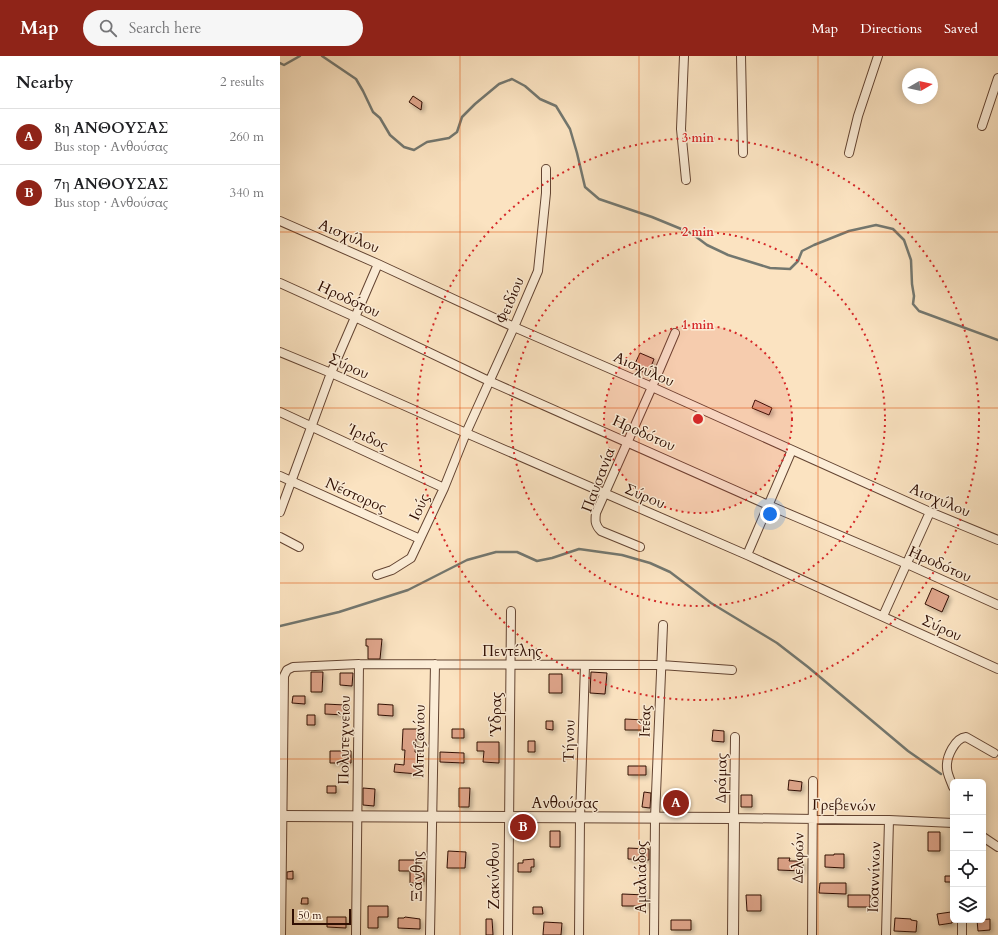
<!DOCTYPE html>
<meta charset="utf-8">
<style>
:root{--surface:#fff;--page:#f6f6f6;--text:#202124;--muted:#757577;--line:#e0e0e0;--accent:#8f2418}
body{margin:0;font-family:Cardo,serif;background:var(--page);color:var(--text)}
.controls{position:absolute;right:12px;bottom:12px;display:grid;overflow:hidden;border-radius:6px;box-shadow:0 2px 10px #0003}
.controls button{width:36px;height:36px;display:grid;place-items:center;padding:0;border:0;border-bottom:1px solid var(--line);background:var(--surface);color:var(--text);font:20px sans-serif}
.compass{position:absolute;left:622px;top:12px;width:36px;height:36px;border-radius:50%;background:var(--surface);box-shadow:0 2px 10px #0003;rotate:81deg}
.scale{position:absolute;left:12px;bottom:10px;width:59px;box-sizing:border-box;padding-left:4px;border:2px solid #300f03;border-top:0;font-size:11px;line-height:14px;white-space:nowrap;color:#300f03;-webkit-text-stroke:3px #fcedd7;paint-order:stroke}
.you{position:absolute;left:490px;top:458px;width:14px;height:14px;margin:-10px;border:3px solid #fff;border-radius:50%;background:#1a73e8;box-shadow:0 0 0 6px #1a73e833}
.badge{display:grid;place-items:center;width:26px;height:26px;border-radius:50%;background:var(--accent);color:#fff;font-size:13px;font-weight:700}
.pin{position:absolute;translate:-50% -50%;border:2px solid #fff;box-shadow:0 1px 4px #0006}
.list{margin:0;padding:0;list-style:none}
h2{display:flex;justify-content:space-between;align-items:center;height:52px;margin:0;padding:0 16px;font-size:17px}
h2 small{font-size:13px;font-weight:400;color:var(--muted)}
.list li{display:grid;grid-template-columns:26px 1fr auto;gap:12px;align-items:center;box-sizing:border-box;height:56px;padding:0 16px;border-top:1px solid var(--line)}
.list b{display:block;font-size:15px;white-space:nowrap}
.list p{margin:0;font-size:13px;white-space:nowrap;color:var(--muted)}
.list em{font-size:13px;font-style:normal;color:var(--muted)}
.icon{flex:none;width:22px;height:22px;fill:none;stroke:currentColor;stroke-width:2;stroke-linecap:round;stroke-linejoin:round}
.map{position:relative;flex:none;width:718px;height:879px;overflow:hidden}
header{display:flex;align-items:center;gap:24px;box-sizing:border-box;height:56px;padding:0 20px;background:var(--accent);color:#fff}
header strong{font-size:19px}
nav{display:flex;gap:22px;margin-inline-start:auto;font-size:14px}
.search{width:280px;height:36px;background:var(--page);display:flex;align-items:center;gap:10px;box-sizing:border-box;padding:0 14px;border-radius:22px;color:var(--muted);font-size:15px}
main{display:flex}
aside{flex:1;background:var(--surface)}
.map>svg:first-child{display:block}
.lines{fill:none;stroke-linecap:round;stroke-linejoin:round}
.stream{stroke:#73776f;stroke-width:2.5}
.building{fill:#dfa58b;stroke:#300f03;filter:url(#shadow)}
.minor-casing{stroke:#634432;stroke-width:10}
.tertiary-casing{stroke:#634432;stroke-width:12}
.minor{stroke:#fcedd7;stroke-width:8}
.tertiary{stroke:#fcedd7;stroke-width:10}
.grid{fill:none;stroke:#df550c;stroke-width:1;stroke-opacity:0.55}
.ring{fill:none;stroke:#d62828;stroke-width:2;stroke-dasharray:2 4}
.labels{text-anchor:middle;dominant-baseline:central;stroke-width:3;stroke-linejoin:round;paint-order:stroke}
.street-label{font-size:15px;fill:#300f03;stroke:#fcedd7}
.centre{fill:#d62828;stroke:#fcedd7;stroke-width:2}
.ring-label{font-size:12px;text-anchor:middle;font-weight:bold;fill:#d62828;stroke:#fcedd7;stroke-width:3;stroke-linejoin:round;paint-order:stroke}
</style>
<header>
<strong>Map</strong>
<div class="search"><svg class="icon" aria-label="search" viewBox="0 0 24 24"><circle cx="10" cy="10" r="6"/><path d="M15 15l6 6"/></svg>Search here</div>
<nav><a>Map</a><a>Directions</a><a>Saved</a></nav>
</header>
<main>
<aside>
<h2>Nearby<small>2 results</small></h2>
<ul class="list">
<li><span class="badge">A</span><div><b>8η ΑΝΘΟΥΣΑΣ</b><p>Bus stop · Ανθούσας</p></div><em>260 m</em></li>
<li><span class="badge">B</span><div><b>7η ΑΝΘΟΥΣΑΣ</b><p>Bus stop · Ανθούσας</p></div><em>340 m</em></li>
</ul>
</aside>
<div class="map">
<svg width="718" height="879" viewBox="0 0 718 879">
<defs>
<filter id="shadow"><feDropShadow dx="2.5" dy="2.5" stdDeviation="2" flood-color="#0004"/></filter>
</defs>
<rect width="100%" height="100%" fill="#fbe3c1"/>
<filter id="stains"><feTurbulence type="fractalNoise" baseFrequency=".005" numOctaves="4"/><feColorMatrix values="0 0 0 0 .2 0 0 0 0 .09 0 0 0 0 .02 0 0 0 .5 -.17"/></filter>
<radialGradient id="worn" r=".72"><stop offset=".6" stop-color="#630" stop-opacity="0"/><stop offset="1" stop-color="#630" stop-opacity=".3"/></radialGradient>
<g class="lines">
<!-- stream -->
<path class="stream" d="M42,0L76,23L83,35L93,56L100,62L110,79L124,91L134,94L147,86L169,82L177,76L182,61L195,48L219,28L232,23L245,30L260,43L276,50L290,73L297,97L305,131L319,143L372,161L411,177L427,189L448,199L490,212L510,213L518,205L522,195L534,189L569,175L596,169L613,173L624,184L631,204L632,228L634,240L633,248L639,255L718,284
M0,7L4,9L20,0
M0,570L59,556L128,534L187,504L216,496H237L257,505L272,502L299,493L342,499L370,507L390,516L431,547L497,587L528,611L628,695L661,718"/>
</g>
<!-- building -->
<path class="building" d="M133,40L142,46L141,54L129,46Z
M360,297L374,303L368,318L353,312Z
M475,344L492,352L489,359L472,352Z
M652,532L669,540L662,556L645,548Z
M86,583H102L100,603H88V590H86Z
M31,616H43L42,636H31Z
M311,616L327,617L325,638L310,637Z
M60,617H73L72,630L60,629Z
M269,618H282V637H269Z
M13,640H25V648L12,647Z
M45,648L65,649V659L45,658Z
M98,648L113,649V660L98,659Z
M27,659H35V669H27Z
M345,663L364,664V674H345Z
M266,665H273V674L266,673Z
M123,673H141L140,683H136L135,696L140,697L138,718L114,716L115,708L124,709L125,694H122Z
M172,673H184V682H172Z
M433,674L444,675V686L432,685Z
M248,685H255V696H248Z
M197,686H219V707L203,706L204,695H197Z
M50,695H71V707H50Z
M160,696L184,697V707L160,706Z
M348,710H366V719H348Z
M509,724L522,726L521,735L508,734Z
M47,730H56V737H47Z
M83,732L95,733L94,750L83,749Z
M179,732H190L189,751H179Z
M364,736L371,737L370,752L362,751Z
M461,739H472V751H461Z
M270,775H280V791H270Z
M648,776H660V795H648Z
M348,792L369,793V804L348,803Z
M168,795L186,796L185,812H167Z
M554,798H564V812L545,811V799H554Z
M498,802H510L509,805H523V815L498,814Z
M254,803V811H251V816H238V807H243V804Z
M119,804H140V816L144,817V826H142V827H130V815H119Z
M13,815V823H7V816Z
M665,820H671L672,826H665Z
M540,827H566V838L539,837Z
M342,838L366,839V850H342Z
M466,839H481V855H467Z
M568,839H590V851H568Z
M22,842H28V848H21Z
M88,850H108V861H98V872H88Z
M253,851H262L263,858H253Z
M671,856L672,867L659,869L657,858Z
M47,861H66V872L47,871Z
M125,861L140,863V873L118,872V862H124Z
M615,862L631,863V864L637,865L636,876L614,875Z
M206,863H212L213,879H206Z
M710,863V874L698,875L697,864Z
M391,864H411V874H391Z
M264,866L282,867L281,879H263Z"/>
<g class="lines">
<defs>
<path id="minor" d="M404,0L401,73L406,124
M461,0L463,97
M702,70L718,22
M569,97L578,60L598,0
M0,165L98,208L234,271L372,331L650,456L718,484
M0,227L75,261L209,325L488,449L627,508L718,549
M0,296L51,317L186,377L467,499L718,613
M0,356L164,432
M0,420L140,483
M0,456L51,317L98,208
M0,481L19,491
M360,491L321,475C315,469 315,465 316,457L372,331L395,277
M467,499L512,394
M97,519L112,514L131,502L164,432L186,377L234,271L258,215L266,137V113
M603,560L650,456
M455,681L454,762L609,764L673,767
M673,731C671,725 667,718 667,712C666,701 675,682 686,681L714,697
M703,781L718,791
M1,879L4,620L7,614L13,611L79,608L381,609L452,614
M76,879L79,608
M150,879L155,608
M228,879L231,555
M299,879L300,762L305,609
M374,879L375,762L383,569
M532,879L533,725
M606,879L609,764
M682,879V864"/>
<path id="tertiary" d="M0,760L454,762L453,879"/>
</defs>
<!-- minor casing -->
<use href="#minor" class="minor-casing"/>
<!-- tertiary casing -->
<use href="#tertiary" class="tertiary-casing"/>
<!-- minor -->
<use href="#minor" class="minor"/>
<!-- tertiary -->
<use href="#tertiary" class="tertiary"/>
</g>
<!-- grid -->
<path class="grid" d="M180,0V879M359,0V879M538,0V879M0,176H718M0,352H718M0,527H718M0,703H718"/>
<!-- distance rings -->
<circle cx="418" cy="363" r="94" fill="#d62828" fill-opacity=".12"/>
<g class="ring">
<circle cx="418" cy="363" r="94"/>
<circle cx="418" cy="363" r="187"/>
<circle cx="418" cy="363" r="281"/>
</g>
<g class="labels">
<!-- street labels -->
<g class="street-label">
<text transform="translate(69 180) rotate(23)">Αισχύλου</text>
<text transform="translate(69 243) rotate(25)">Ηροδότου</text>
<text transform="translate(230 244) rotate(-67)">Φειδίου</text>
<text transform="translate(69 310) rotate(24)">Σύρου</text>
<text transform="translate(364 313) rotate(24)">Αισχύλου</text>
<text transform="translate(364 377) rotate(24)">Ηροδότου</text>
<text transform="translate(88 381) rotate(25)">Ίριδος</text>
<text transform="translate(318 424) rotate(-69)">Παυσανία</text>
<text transform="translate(76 439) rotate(24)">Νέστορος</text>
<text transform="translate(365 440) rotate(23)">Σύρου</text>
<text transform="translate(660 444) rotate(23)">Αισχύλου</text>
<text transform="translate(139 451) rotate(-65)">Ιούς</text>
<text transform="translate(660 508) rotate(24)">Ηροδότου</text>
<text transform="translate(662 572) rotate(25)">Σύρου</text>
<text x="232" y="595">Πεντέλης</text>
<text transform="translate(216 658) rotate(-90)">Ύδρας</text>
<text transform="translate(365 665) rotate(-88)">Ιτέας</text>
<text transform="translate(64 684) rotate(-89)">Πολυτεχνείου</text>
<text transform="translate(139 685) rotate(-89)">Μπιζανίου</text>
<text transform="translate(289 685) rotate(-89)">Τήνου</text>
<text transform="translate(441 722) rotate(-89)">Δράμας</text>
<text x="285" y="747">Ανθούσας</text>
<text transform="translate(564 749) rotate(1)">Γρεβενών</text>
<text transform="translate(518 802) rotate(-89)">Δελφών</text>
<text transform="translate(137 820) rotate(-89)">Ξάνθης</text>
<text transform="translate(214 820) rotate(-90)">Ζακύνθου</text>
<text transform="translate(361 821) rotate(-90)">Αμαλιάδος</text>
<text transform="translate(594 821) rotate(-88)">Ιωαννίνων</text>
</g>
</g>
<circle cx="418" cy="363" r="6" class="centre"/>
<g class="ring-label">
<text x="418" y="86">3 min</text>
<text x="418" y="180">2 min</text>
<text x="418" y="273">1 min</text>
</g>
<rect width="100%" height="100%" filter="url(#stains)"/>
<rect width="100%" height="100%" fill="url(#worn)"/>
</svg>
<div class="controls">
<button>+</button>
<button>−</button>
<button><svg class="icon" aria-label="locate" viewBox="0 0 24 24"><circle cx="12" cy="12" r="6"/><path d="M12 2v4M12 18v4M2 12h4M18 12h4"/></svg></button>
<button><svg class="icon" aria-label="layers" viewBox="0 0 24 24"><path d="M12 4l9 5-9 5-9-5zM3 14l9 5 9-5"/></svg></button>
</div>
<svg class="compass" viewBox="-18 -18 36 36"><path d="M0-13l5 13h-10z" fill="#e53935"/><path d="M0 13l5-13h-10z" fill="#757577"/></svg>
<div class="scale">50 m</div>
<div class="you"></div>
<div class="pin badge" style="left:396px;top:747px">A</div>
<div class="pin badge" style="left:243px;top:771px">B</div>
</div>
</main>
